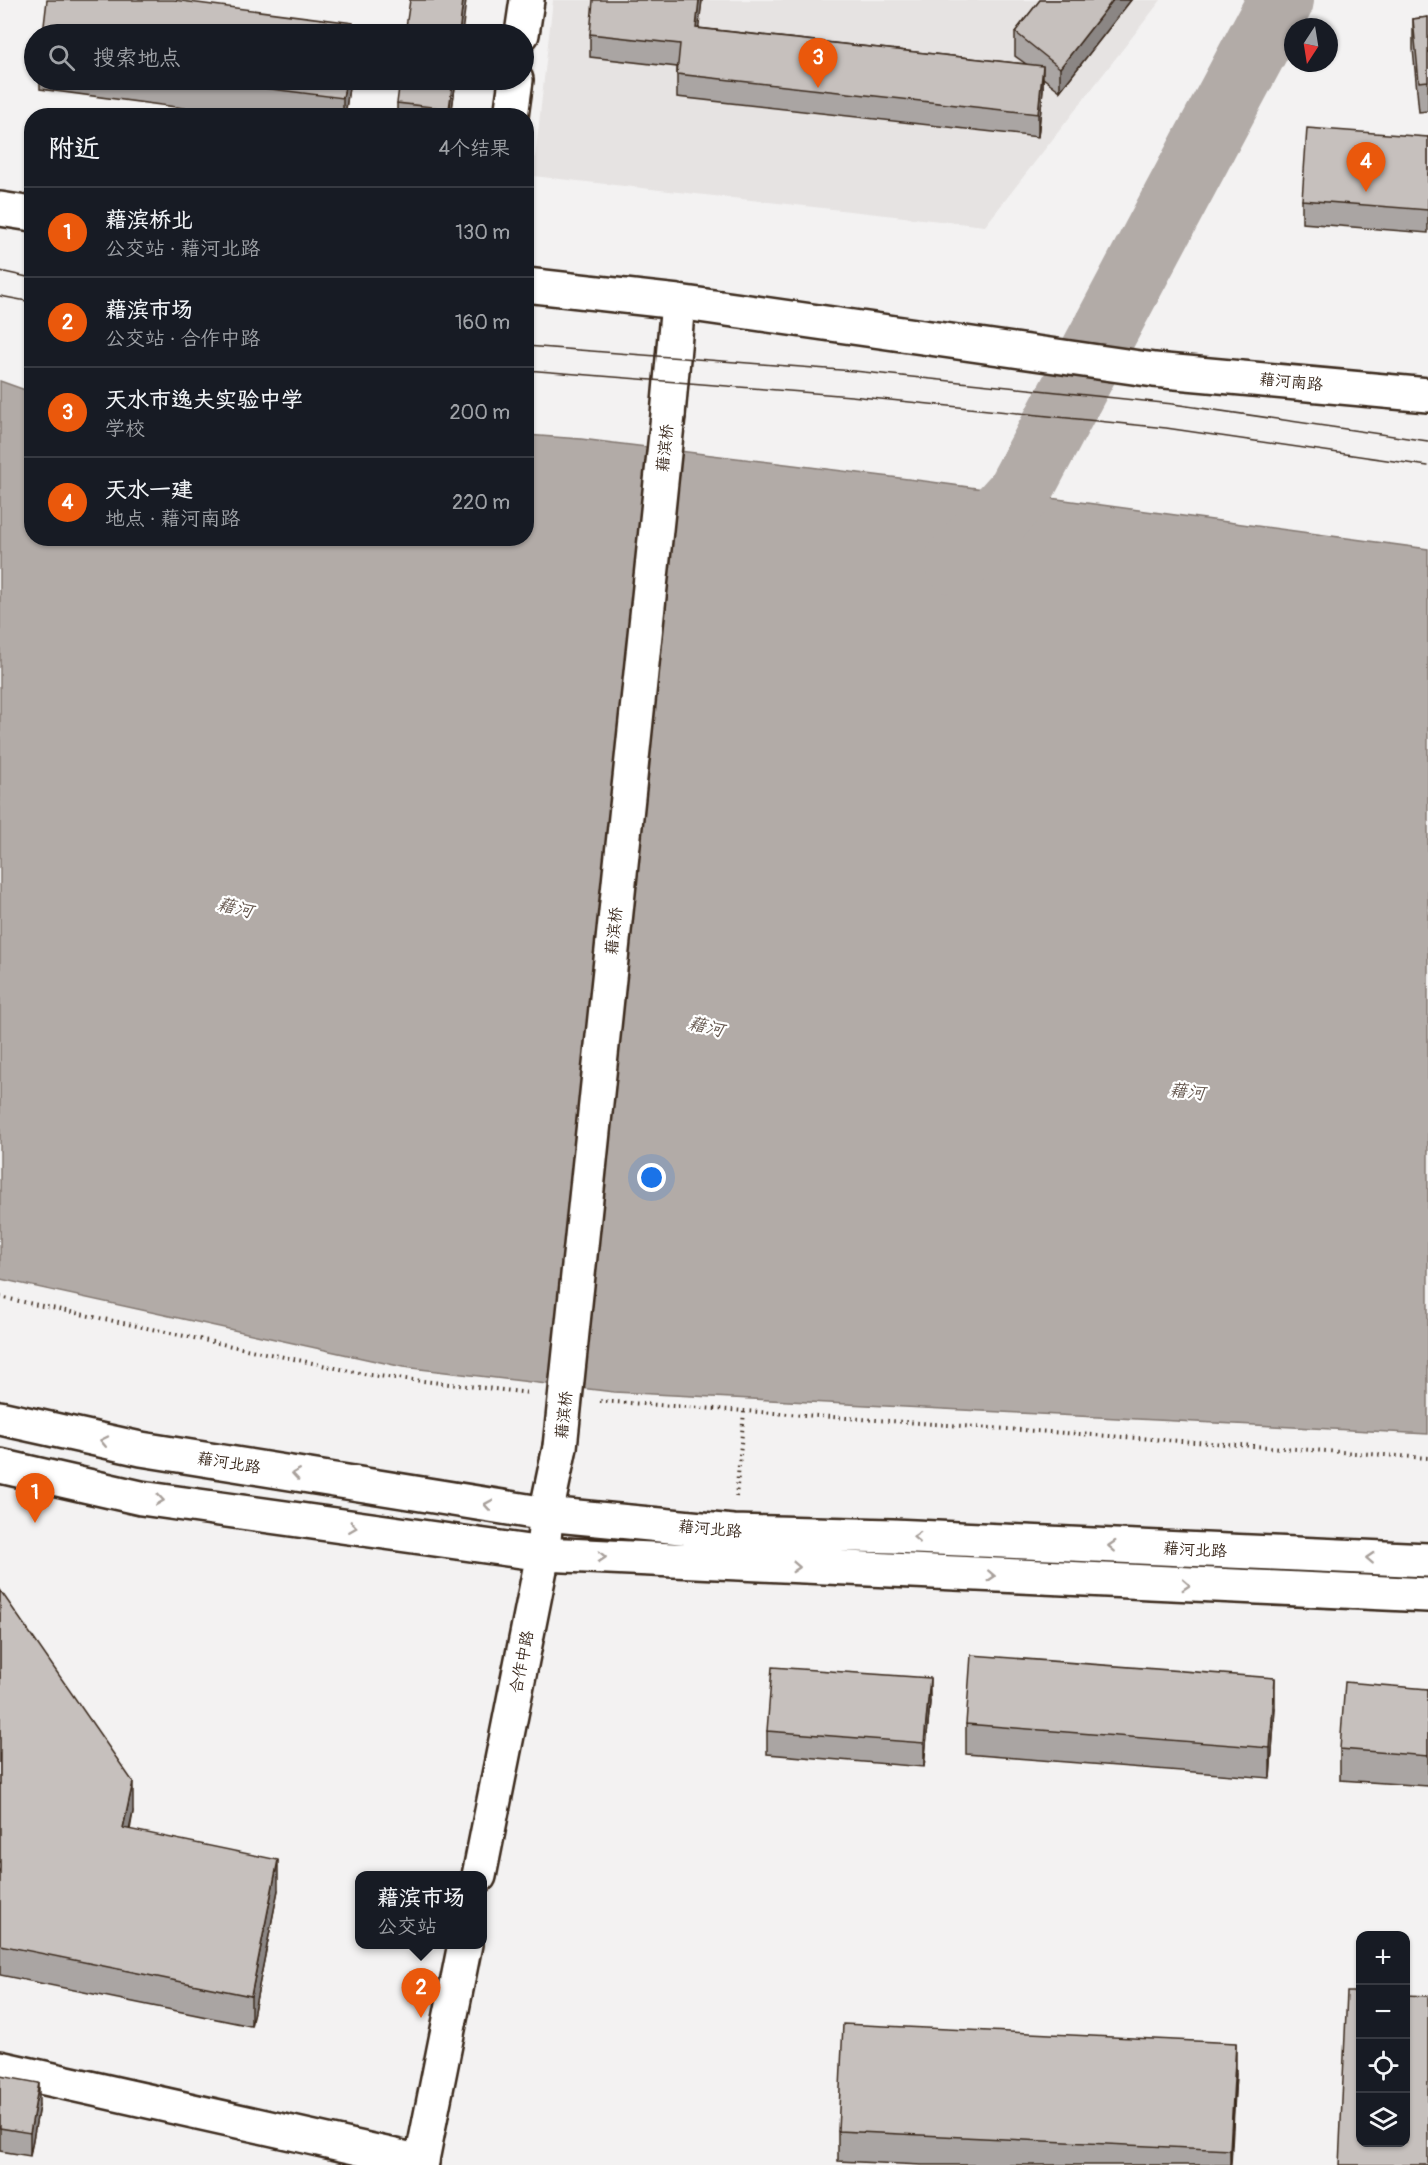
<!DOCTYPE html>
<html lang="zh">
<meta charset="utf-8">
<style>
:root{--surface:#171b24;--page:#242831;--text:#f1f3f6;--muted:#9ea1a6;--line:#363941;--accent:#ea580c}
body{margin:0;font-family:Pangolin,"LXGW WenKai TC",sans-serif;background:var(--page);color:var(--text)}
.controls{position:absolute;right:18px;bottom:18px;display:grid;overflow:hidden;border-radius:12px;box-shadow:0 2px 4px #0004}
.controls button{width:54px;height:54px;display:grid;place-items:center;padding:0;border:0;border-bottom:2px solid var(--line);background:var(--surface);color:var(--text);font:30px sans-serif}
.compass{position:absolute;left:1284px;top:18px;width:54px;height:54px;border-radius:50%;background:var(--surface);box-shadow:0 2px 4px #0004;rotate:192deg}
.you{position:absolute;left:652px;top:1178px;width:21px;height:21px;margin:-15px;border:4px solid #fff;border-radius:50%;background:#1a73e8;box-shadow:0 0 0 9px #1a73e833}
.badge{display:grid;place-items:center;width:39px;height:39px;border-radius:50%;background:var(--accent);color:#fff;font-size:20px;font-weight:700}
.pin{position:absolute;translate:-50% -50px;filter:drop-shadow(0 2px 3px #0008)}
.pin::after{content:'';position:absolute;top:32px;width:21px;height:18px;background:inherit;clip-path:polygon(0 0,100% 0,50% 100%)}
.popup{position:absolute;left:355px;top:1871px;width:132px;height:78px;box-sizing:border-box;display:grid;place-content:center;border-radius:12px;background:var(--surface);filter:drop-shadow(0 2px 4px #0005);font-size:20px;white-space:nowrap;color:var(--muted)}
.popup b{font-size:22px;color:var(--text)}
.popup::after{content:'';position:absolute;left:50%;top:100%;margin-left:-12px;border:12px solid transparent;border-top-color:var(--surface)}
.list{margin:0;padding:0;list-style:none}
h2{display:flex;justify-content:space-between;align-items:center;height:78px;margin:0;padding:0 24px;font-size:26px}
h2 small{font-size:20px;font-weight:400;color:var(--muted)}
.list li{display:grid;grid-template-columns:39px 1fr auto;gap:18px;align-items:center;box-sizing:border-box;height:90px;padding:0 24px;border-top:2px solid var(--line)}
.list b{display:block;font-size:22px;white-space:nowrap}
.list p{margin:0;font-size:20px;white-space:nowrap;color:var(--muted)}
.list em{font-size:20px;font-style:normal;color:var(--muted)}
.icon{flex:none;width:33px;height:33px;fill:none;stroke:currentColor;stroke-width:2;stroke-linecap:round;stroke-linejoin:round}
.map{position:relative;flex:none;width:1428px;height:2165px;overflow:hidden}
.search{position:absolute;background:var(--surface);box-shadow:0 2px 4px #0004;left:24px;top:24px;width:510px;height:66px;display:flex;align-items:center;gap:15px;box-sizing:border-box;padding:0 21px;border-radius:33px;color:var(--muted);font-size:22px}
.panel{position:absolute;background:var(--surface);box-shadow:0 2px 4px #0004;left:24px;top:108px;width:510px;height:438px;border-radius:24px}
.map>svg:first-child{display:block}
.built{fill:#e6e3e2}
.water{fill:#b2aba7;stroke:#827770;stroke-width:1.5}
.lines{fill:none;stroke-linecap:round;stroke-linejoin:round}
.river{stroke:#b2aba7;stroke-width:66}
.minor-casing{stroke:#3b2a1e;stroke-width:38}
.major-casing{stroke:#3b2a1e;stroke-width:38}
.path{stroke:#3b2a1e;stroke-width:4;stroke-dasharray:1.5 4.5;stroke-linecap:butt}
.minor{stroke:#fff;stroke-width:33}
.major{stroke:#fff;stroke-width:33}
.tram{stroke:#3b2a1e;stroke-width:1.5}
.major-bridge-casing{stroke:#3b2a1e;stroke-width:38;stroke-linecap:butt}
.major-bridge{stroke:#fff;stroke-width:33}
.wall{fill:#aaa5a3;stroke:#3b2a1e;stroke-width:1.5}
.shaded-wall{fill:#8b8684;stroke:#3b2a1e;stroke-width:1.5}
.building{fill:#c6c0bd;stroke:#3b2a1e;stroke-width:1.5}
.oneway{stroke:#a79f9a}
.labels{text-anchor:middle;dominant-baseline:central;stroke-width:4.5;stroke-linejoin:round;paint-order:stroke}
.street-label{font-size:16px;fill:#3b2a1e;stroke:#fff}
.water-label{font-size:18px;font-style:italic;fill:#65574e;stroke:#fff}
</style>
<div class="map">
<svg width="1428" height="2165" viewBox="0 0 1428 2165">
<rect width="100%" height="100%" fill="#f3f2f2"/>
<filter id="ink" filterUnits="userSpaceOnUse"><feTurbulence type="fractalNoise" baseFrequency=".0167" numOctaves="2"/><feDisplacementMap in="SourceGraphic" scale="12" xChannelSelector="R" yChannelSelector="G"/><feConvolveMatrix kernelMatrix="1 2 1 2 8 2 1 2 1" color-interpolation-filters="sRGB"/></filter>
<g filter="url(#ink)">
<!-- built -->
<path class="built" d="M553,0H1161L985,226L533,176Z"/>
<!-- water -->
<path class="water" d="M0,381L31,392L32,538H526L527,435L581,439L924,481L1428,549V1434L614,1392L403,1367L0,1279Z"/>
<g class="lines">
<!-- river -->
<path class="river" d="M957,562L1018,494L1281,0"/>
<defs>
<path id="minor" d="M522,34L527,0
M511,116L516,80
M0,2068L422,2162"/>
<path id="major" d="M0,209L32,214
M526,285L678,302L1154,370L1428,395
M668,415L678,302
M0,1418L141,1449L546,1514L733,1532L893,1536L1428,1560
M0,1466L141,1498L543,1554L1428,1595
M479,1876L543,1554L546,1514L560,1447
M421,2165L465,1944"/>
</defs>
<!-- minor casing -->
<use href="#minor" class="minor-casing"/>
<!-- major casing -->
<use href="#major" class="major-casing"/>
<!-- path -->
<path class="path" d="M0,1297L369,1375L530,1393
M600,1401L1428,1458
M736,1497L744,1412"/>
<!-- minor -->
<use href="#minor" class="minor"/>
<!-- major -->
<use href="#major" class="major"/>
<!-- tram -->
<path class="tram" d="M0,271L32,278
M0,296L32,302
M526,346L854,371L1173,404L1428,441
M526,370L851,396L1166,428L1428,466"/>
<defs>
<path id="major-bridge" d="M560,1447L668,415"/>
</defs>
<!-- major-bridge casing -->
<use href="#major-bridge" class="major-bridge-casing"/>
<!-- major-bridge -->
<use href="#major-bridge" class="major-bridge"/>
</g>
<!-- wall -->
<path class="wall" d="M702,0L698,28L1026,64L1015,56V32L1040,0H1131L1060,91L1043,78V89L1038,137L677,97V67L590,57V34Z
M1428,17V111L1419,112L1413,49V19Z
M40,80H350L345,116H244L40,89Z
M456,80L451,116H397V103Z
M1428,137V233L1302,223V200Z
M0,1590L133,1812L130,1830L278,1890L251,2026L0,1975Z
M1428,1689V1786L1340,1780V1749Z
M930,1702L924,1767L767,1754V1731Z
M1275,1708L1270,1778L966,1754V1724Z
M1236,2073L1231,2165H922L838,2161V2131Z
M0,2076L39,2106L30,2156L0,2151Z"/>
<!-- shaded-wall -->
<path class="shaded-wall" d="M463,0H466L462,34H459Z
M699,0H702L696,51V28Z
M1113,0H1131L1060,91V68Z
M1043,66V89L1038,137V114Z
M346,80H350L345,116H343V98Z
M453,80H456L451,116H449Z
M930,1678V1702L924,1767V1743Z
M1275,1678V1708L1270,1778V1748Z
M133,1782V1812L123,1858V1828Z
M278,1860V1890L251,2026V1996Z
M1236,2043V2073L1230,2165V2150Z
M39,2083V2106L30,2156V2133Z"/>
<!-- building -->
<path class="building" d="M47,0H174L353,23L352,34H43Z
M410,0H463L459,34H405Z
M593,0H699L696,28L1043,66L1038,114L677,74L680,44L590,34Z
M1040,0H1113L1060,68L1015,32Z
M1428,17V81L1419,82L1413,19Z
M199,80H346L343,98Z
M400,80H453L449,109L397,103Z
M1307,128L1428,137V210L1302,200Z
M0,1590L133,1782L123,1828L278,1860L251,1996L0,1945Z
M971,1655L1275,1678L1270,1748L966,1724Z
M772,1667L930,1678L924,1743L767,1731Z
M1345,1682L1428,1689V1756L1340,1749Z
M1347,1992H1360V2142H1406V1995L1428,1996V2165H1339Z
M843,2024L1236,2043L1230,2150L838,2131Z
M0,2076L39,2083L30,2133L0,2128Z"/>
<!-- one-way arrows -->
<defs><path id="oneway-chevron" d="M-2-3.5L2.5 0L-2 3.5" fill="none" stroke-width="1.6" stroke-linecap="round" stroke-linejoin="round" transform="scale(1.5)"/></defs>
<g class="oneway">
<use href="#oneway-chevron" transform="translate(104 1441) rotate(-168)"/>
<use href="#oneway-chevron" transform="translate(296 1474) rotate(-171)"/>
<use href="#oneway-chevron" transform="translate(160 1500) rotate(8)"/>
<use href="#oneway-chevron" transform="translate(488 1505) rotate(-171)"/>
<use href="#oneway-chevron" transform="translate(353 1527) rotate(8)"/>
<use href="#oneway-chevron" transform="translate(917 1537) rotate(-177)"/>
<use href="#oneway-chevron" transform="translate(1112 1546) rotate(-177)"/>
<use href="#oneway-chevron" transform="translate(602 1557) rotate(3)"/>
<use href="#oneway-chevron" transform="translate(1370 1558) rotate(-177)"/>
<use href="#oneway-chevron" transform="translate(796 1567) rotate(3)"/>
<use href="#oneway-chevron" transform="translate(991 1576) rotate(3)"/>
<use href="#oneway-chevron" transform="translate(1186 1585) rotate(3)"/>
</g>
</g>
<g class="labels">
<!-- street labels -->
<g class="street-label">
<text transform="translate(1291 382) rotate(5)">藉河南路</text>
<text transform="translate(665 448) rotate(-84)">藉滨桥</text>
<text transform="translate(614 931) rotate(-84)">藉滨桥</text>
<text transform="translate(564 1415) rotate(-84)">藉滨桥</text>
<text transform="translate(229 1463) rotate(9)">藉河北路</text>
<text transform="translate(710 1529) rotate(5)">藉河北路</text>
<text transform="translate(1195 1550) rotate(3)">藉河北路</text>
<text transform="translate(522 1662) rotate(-79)">合作中路</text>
</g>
<!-- water labels -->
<g class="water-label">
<text transform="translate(235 908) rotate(14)">藉河</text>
<text transform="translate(706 1027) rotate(14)">藉河</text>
<text transform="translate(1187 1092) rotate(6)">藉河</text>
</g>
</g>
</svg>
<div class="controls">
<button>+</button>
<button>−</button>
<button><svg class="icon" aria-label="locate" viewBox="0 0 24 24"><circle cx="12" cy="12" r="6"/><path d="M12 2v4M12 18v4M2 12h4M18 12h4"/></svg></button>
<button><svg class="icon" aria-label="layers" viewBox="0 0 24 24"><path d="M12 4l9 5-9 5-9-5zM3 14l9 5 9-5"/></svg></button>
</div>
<svg class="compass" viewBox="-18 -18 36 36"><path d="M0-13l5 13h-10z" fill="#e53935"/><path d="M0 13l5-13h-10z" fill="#9ea1a6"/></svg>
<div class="you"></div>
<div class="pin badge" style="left:35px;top:1523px">1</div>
<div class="pin badge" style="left:421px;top:2018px">2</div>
<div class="popup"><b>藉滨市场</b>公交站</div>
<div class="pin badge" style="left:818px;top:88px">3</div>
<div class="pin badge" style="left:1366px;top:192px">4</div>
<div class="search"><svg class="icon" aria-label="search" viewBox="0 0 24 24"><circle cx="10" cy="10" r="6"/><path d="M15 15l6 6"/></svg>搜索地点</div>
<section class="panel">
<h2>附近<small>4个结果</small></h2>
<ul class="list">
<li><span class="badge">1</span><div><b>藉滨桥北</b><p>公交站 · 藉河北路</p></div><em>130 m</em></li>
<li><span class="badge">2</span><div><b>藉滨市场</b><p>公交站 · 合作中路</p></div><em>160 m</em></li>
<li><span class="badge">3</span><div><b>天水市逸夫实验中学</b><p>学校</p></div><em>200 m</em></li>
<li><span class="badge">4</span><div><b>天水一建</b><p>地点 · 藉河南路</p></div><em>220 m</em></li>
</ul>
</section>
</div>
